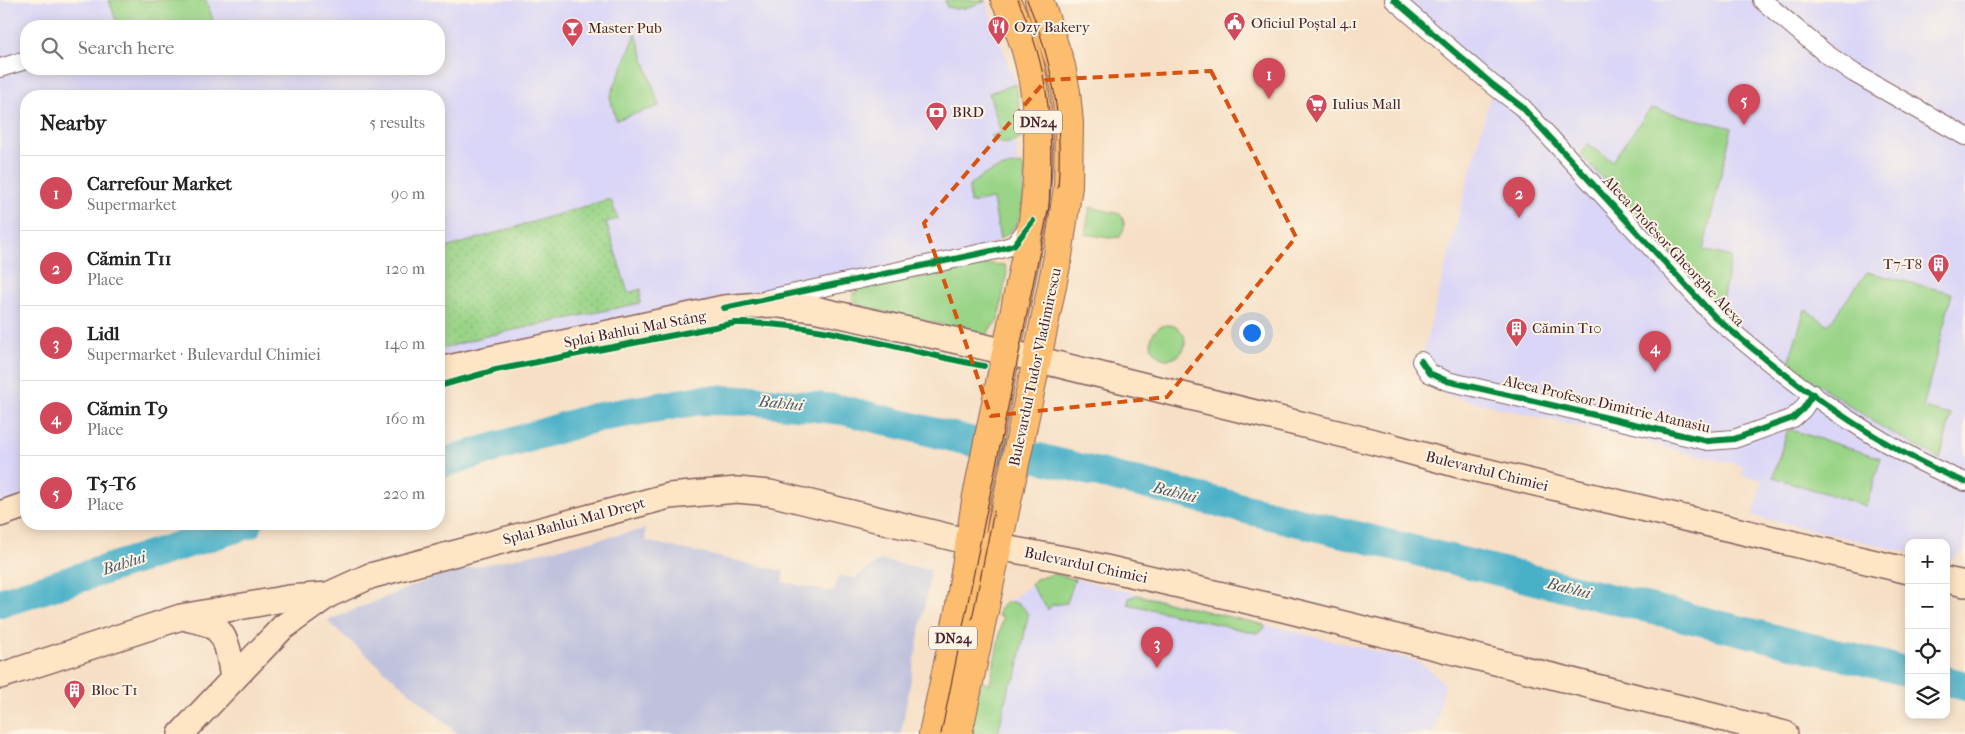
<!DOCTYPE html>
<meta charset="utf-8">
<style>
body{margin:0;font-family:"IM FELL French Canon",serif;background:#f2f2f2;color:#222}
.controls{position:absolute;right:15px;bottom:15px;display:grid;overflow:hidden;border-radius:10px;box-shadow:0 2px 12px #0003}
.controls button{width:45px;height:45px;display:grid;place-items:center;padding:0;border:0;border-bottom:1px solid #e0e0e0;background:#fff;color:#222;font:25px sans-serif}
.you{position:absolute;left:1251px;top:332px;width:18px;height:18px;margin:-12px;border:4px solid #fff;border-radius:50%;background:#1a73e8;box-shadow:0 0 0 8px #1a73e833}
.badge{display:grid;place-items:center;width:32px;height:32px;border-radius:50%;background:#d1495b;color:#fff;font-size:16px;font-weight:700}
.pin{position:absolute;translate:-50% -41px;filter:drop-shadow(0 1px 2px #0008)}
.pin::after{content:'';position:absolute;top:26px;width:18px;height:15px;background:inherit;clip-path:polygon(0 0,100% 0,50% 100%)}
.list{margin:0;padding:0;list-style:none}
h2{display:flex;justify-content:space-between;align-items:center;height:65px;margin:0;padding:0 20px;font-size:21px}
h2 small{font-size:16px;font-weight:400;color:#767676}
.list li{display:grid;grid-template-columns:32px 1fr auto;gap:15px;align-items:center;box-sizing:border-box;height:75px;padding:0 20px;border-top:1px solid #e0e0e0}
.list b{display:block;font-size:19px;white-space:nowrap}
.list p{margin:0;font-size:16px;white-space:nowrap;color:#767676}
.list em{font-size:16px;font-style:normal;color:#767676}
.icon{flex:none;width:28px;height:28px;fill:none;stroke:currentColor;stroke-width:2;stroke-linecap:round;stroke-linejoin:round}
.map{position:relative;flex:none;width:1965px;height:734px;overflow:hidden}
.search{position:absolute;background:#fff;box-shadow:0 2px 12px #0003;left:20px;top:20px;width:425px;height:55px;display:flex;align-items:center;gap:12px;box-sizing:border-box;padding:0 18px;border-radius:20px;color:#767676;font-size:19px}
.panel{position:absolute;background:#fff;box-shadow:0 2px 12px #0003;left:20px;top:90px;width:425px;height:440px;border-radius:20px}
.map>svg:first-child{display:block}
.built{fill:#dad6f7;fill-rule:evenodd}
.industrial{fill:#c0c2dd}
.grass{fill:#99d487;stroke:#727a59}
.park{fill:url(#park-dots);stroke:#727a59}
.lines{fill:none;stroke-linecap:round;stroke-linejoin:round}
.river{stroke:#49b0c8;stroke-width:30}
.minor-casing{stroke:#866261;stroke-width:20}
.secondary-casing{stroke:#866261;stroke-width:28}
.primary-casing{stroke:#866261;stroke-width:30}
.minor{stroke:#fff;stroke-width:18}
.secondary{stroke:#fee5c5;stroke-width:25}
.primary{stroke:#fcbd6e;stroke-width:28}
.tram{stroke:#4a1f2b;stroke-width:1}
.cycleway-casing{stroke:#fcf5e5;stroke-width:9}
.cycleway{stroke:#00873e;stroke-width:6}
.marked{fill:none;stroke:#d8530f;stroke-width:4;stroke-dasharray:10 6;stroke-linejoin:round}
.labels{text-anchor:middle;dominant-baseline:central;stroke-width:4;stroke-linejoin:round;paint-order:stroke}
.shield{fill:#fcf5e5;stroke:#7f5f63;stroke-width:1}
.shield-label{font-size:14px;font-weight:bold;fill:#4a1f2b}
.poi-label{font-size:15px;fill:#4a1f2b;stroke:#fcf5e5;text-anchor:start}
.street-label{font-size:15px;fill:#4a1f2b;stroke:#fcf5e5}
.water-label{font-size:16px;font-style:italic;fill:#4a596a;stroke:#fcf5e5}
</style>
<div class="map">
<svg width="1965" height="734" viewBox="0 0 1965 734">
<defs>
<pattern id="park-dots" width="8" height="8" patternUnits="userSpaceOnUse" patternTransform="scale(1.25)"><rect width="8" height="8" fill="#99d487"/><path d="M2 2h.1M6 6h.1" fill="none" stroke="#85b675" stroke-width="1.8" stroke-linecap="round"/></pattern>
</defs>
<rect width="100%" height="100%" fill="#fcf5e5"/>
<filter id="ink" filterUnits="userSpaceOnUse"><feTurbulence type="fractalNoise" baseFrequency=".02" numOctaves="2"/><feDisplacementMap in="SourceGraphic" scale="10" xChannelSelector="R" yChannelSelector="G"/><feConvolveMatrix kernelMatrix="1 2 1 2 8 2 1 2 1" color-interpolation-filters="sRGB"/></filter>
<filter id="wash" filterUnits="userSpaceOnUse"><feTurbulence type="fractalNoise" baseFrequency=".0096" numOctaves="4" result="noise"/><feDisplacementMap in="SourceGraphic" scale="20" xChannelSelector="R" yChannelSelector="G"/><feGaussianBlur stdDeviation="1.12" result="paint"/><feColorMatrix in="noise" values="0 0 0 0 0 0 0 0 0 0 0 0 0 0 0 0 0 1.4 0 .05"/><feComposite in="paint" operator="in"/></filter>
<g filter="url(#wash)">
<rect width="100%" height="100%" fill="#f6dfc5"/>
<!-- built -->
<g class="built">
<path d="M0,0H985L1016,84L1022,120L1024,136L1016,142L1017,164H1021L1018,224L1011,233L971,257L477,362L439,383V96H26V505L0,514ZM26,26H439V69H26Z"/>
<path d="M1393,0H1965V548L1963,552L1948,561L1946,543H1909V552L1753,516L1762,480L1742,475L1744,466L1442,394L1447,381L1421,361L1493,85Z"/>
<path d="M1055,574L1420,662L1445,684L1434,734H980L1003,617L998,616L1000,608L1031,585L1036,579Z"/>
</g>
<!-- industrial -->
<path class="industrial" d="M645,529L646,541L784,571L782,582L834,592L838,576L855,578L880,560L931,570L901,734H458L327,621L443,574Z"/>
<!-- grass -->
<g class="grass">
<path d="M109,0H206L215,26H118Z"/>
<path d="M945,0H985L986,1L966,8L956,9L947,7Z"/>
<path d="M636,34L659,106L616,120L610,97Z"/>
<path d="M1016,84L1024,136C1013,145 1000,147 990,136L1001,133L989,93Z"/>
<path d="M1651,108L1732,128L1703,250L1731,257L1721,306L1581,155L1588,144L1612,161Z"/>
<path d="M1021,164L1025,169C1022,196 1027,225 1000,239L993,199L970,203L969,186C984,172 1001,166 1021,164Z"/>
<path d="M1090,207L1120,214C1126,223 1125,228 1120,237L1109,238L1085,234Z"/>
<path d="M990,264L1005,265L1007,272L998,322L991,327L987,335L860,306L853,300V294L859,289Z"/>
<path d="M1867,272L1952,293L1923,408L1951,415L1940,459L1883,428L1788,364L1805,309L1828,325Z"/>
<circle cx="1168" cy="342" r="17"/>
<path d="M1788,429L1881,458L1866,506L1773,477Z"/>
<path d="M1055,574L1075,579L1067,603L1052,605L1048,610L1031,585L1036,579Z"/>
<path d="M1137,595L1264,625L1265,628L1256,633L1128,604L1129,598Z"/>
<path d="M1007,602C1018,602 1023,605 1028,615L1016,678L1009,685L998,734H964L981,682L990,684L1003,617L998,616L1000,608Z"/>
</g>
<!-- park -->
<path class="park" d="M606,200H611L618,219L606,222L628,293L641,289L640,303L482,337L439,350V250Z"/>
<g class="lines">
<!-- river -->
<g class="river">
<path d="M439,464L594,418L701,400L759,401L843,410L1909,672"/>
<path d="M0,603L248,524"/>
<path d="M1946,681L1965,686"/>
</g>
</g>
</g>
<g filter="url(#ink)">
<g class="lines">
<defs>
<g id="minor">
<path d="M1394,0L1493,85L1522,107L1715,317C1789,381 1874,445 1965,482"/>
<path d="M1762,0L1825,53L1854,73L1965,136"/>
<path d="M0,68L26,60"/>
<path d="M768,299L1001,249L1014,245L1030,225"/>
<path d="M1421,361L1429,373L1447,381L1708,441L1734,439L1793,418L1803,409L1813,394"/>
</g>
<g id="secondary">
<path d="M439,370L724,308L771,304L814,309L1007,352L1390,446L1455,464L1909,571"/>
<path d="M0,514L26,505"/>
<path d="M1946,580L1965,584"/>
<path d="M183,617C192,620 203,621 211,625C229,634 230,662 233,679"/>
<path d="M0,676L181,617L289,598L328,595L370,576L669,496L737,490L770,493L970,542L1075,561L1283,609L1785,734"/>
<path d="M181,734L282,628L328,595"/>
</g>
<g id="primary">
<path d="M933,734L959,612L976,501L1033,221C1042,148 1043,67 1005,0"/>
<path d="M958,734L1037,359L1058,256L1068,186L1069,123L1066,92L1061,66L1039,0"/>
</g>
</defs>
<!-- minor casing -->
<use href="#minor" class="minor-casing"/>
<!-- secondary casing -->
<use href="#secondary" class="secondary-casing"/>
<!-- primary casing -->
<use href="#primary" class="primary-casing"/>
<!-- minor -->
<use href="#minor" class="minor"/>
<!-- secondary -->
<use href="#secondary" class="secondary"/>
<!-- primary -->
<use href="#primary" class="primary"/>
<!-- tram -->
<g class="tram">
<path d="M1027,0C1053,60 1063,122 1058,188"/>
<path d="M972,619L994,511"/>
<path d="M941,734L1049,206C1054,131 1050,69 1018,0"/>
</g>
<defs>
<g id="cycleway">
<path d="M1394,0L1493,85L1522,107L1715,317C1789,381 1874,445 1965,482"/>
<path d="M724,308L1001,249L1014,245L1033,221"/>
<path d="M1421,361L1429,373L1447,381L1708,441L1734,439L1793,418L1803,409L1813,394"/>
<path d="M439,386L496,370L735,323C820,322 902,351 984,366"/>
</g>
</defs>
<!-- cycleway casing -->
<use href="#cycleway" class="cycleway-casing"/>
<!-- cycleway -->
<use href="#cycleway" class="cycleway"/>
</g>
</g>
<!-- marked area -->
<path class="marked" d="M1211,71L1296,237L1167,397L991,416L924,223L1046,80Z"/>
<!-- icons -->
<defs>
<symbol id="civic-pin" viewBox="-11 -11 22 30"><path d="M0 17L-7.5 6A9.5 9.5 0 1 1 7.5 6Z" fill="#d1495b" stroke="#fcf5e5"/><path d="M-.6-6.5H3V-4.5H.6V-3L4-1V1h2V6H-6V1h2V-1L-.6-3ZM-1.2 2.5V6h2.4V2.5Z" fill="#fff"/></symbol>
<symbol id="restaurant-pin" viewBox="-11 -11 22 30"><path d="M0 17L-7.5 6A9.5 9.5 0 1 1 7.5 6Z" fill="#d1495b" stroke="#fcf5e5"/><path d="M-5-6h1v4h1v-4h1v4h1v-4h1v5L-1.5 .5V6h-2V.5L-5-1ZM5-6V6H3V1.5H1.5Q1.5-4 5-6Z" fill="#fff"/></symbol>
<symbol id="bar-pin" viewBox="-11 -11 22 30"><path d="M0 17L-7.5 6A9.5 9.5 0 1 1 7.5 6Z" fill="#d1495b" stroke="#fcf5e5"/><path d="M-6-5H6L.8 .8V4.5H3.5V6h-7V4.5H-.8V.8Z" fill="#fff"/></symbol>
<symbol id="supermarket-pin" viewBox="-11 -11 22 30"><path d="M0 17L-7.5 6A9.5 9.5 0 1 1 7.5 6Z" fill="#d1495b" stroke="#fcf5e5"/><path d="M-6-5.5h2.5l.6 2H6L4.5 2H-2.5L-4.4-4H-6ZM-1.5 3.2a1.3 1.3 0 1 0 .1 0ZM3 3.2a1.3 1.3 0 1 0 .1 0Z" fill="#fff"/></symbol>
<symbol id="bank-pin" viewBox="-11 -11 22 30"><path d="M0 17L-7.5 6A9.5 9.5 0 1 1 7.5 6Z" fill="#d1495b" stroke="#fcf5e5"/><path d="M-6-4H6V4H-6ZM0-2.3a2.3 2.3 0 1 0 0 4.6a2.3 2.3 0 1 0 0-4.6Z" fill="#fff"/></symbol>
<symbol id="building-pin" viewBox="-11 -11 22 30"><path d="M0 17L-7.5 6A9.5 9.5 0 1 1 7.5 6Z" fill="#d1495b" stroke="#fcf5e5"/><path d="M-4-6H4V6H1V3H-1V6H-4ZM-2.5-4.3h1.7v1.8h-1.7ZM.8-4.3h1.7v1.8H.8ZM-2.5-1h1.7V.8h-1.7ZM.8-1h1.7V.8H.8Z" fill="#fff"/></symbol>
</defs>
<g fill-rule="evenodd">
<use href="#civic-pin" x="1222" y="10" width="25" height="34"/>
<use href="#restaurant-pin" x="986" y="14" width="25" height="34"/>
<use href="#bar-pin" x="560" y="16" width="25" height="34"/>
<use href="#supermarket-pin" x="1304" y="92" width="25" height="34"/>
<use href="#bank-pin" x="924" y="100" width="25" height="34"/>
<use href="#building-pin" x="1926" y="252" width="25" height="34"/>
<use href="#building-pin" x="1504" y="316" width="25" height="34"/>
<use href="#building-pin" x="62" y="678" width="25" height="34"/>
</g>
<g class="labels">
<!-- shield labels -->
<g class="shield">
<rect x="1014" y="110.5" width="48" height="23" rx="4"/>
<rect x="929" y="626.5" width="48" height="23" rx="4"/>
</g>
<g class="shield-label">
<text x="1038" y="122">DN24</text>
<text x="953" y="638">DN24</text>
</g>
<!-- poi labels -->
<g class="poi-label">
<text x="1251" y="23">Oficiul Poștal 4.1</text>
<text x="1014" y="27">Ozy Bakery</text>
<text x="588" y="28">Master Pub</text>
<text x="1332" y="104">Iulius Mall</text>
<text x="952" y="112">BRD</text>
<text x="1922" y="264" text-anchor="end">T7-T8</text>
<text x="1532" y="328">Cămin T10</text>
<text x="91" y="690">Bloc T1</text>
</g>
<!-- street labels -->
<g class="street-label">
<text transform="translate(1674 251) rotate(47)">Aleea Profesor Gheorghe Alexa</text>
<text transform="translate(635 329) rotate(-11)">Splai Bahlui Mal Stâng</text>
<text transform="translate(1035 367) rotate(-78)">Bulevardul Tudor Vladimirescu</text>
<text transform="translate(1607 404) rotate(13)">Aleea Profesor Dimitrie Atanasiu</text>
<text transform="translate(1487 471) rotate(14)">Bulevardul Chimiei</text>
<text transform="translate(574 521) rotate(-15)">Splai Bahlui Mal Drept</text>
<text transform="translate(1086 565) rotate(12)">Bulevardul Chimiei</text>
</g>
<!-- water labels -->
<g class="water-label">
<text transform="translate(781 403) rotate(6)">Bahlui</text>
<text transform="translate(1175 492) rotate(14)">Bahlui</text>
<text transform="translate(124 563) rotate(-18)">Bahlui</text>
<text transform="translate(1569 588) rotate(14)">Bahlui</text>
</g>
</g>
</svg>
<div class="controls">
<button>+</button>
<button>−</button>
<button><svg class="icon" aria-label="locate" viewBox="0 0 24 24"><circle cx="12" cy="12" r="6"/><path d="M12 2v4M12 18v4M2 12h4M18 12h4"/></svg></button>
<button><svg class="icon" aria-label="layers" viewBox="0 0 24 24"><path d="M12 4l9 5-9 5-9-5zM3 14l9 5 9-5"/></svg></button>
</div>
<div class="you"></div>
<div class="pin badge" style="left:1269px;top:99px">1</div>
<div class="pin badge" style="left:1519px;top:218px">2</div>
<div class="pin badge" style="left:1157px;top:668px">3</div>
<div class="pin badge" style="left:1655px;top:372px">4</div>
<div class="pin badge" style="left:1744px;top:125px">5</div>
<div class="search"><svg class="icon" aria-label="search" viewBox="0 0 24 24"><circle cx="10" cy="10" r="6"/><path d="M15 15l6 6"/></svg>Search here</div>
<section class="panel">
<h2>Nearby<small>5 results</small></h2>
<ul class="list">
<li><span class="badge">1</span><div><b>Carrefour Market</b><p>Supermarket</p></div><em>90 m</em></li>
<li><span class="badge">2</span><div><b>Cămin T11</b><p>Place</p></div><em>120 m</em></li>
<li><span class="badge">3</span><div><b>Lidl</b><p>Supermarket · Bulevardul Chimiei</p></div><em>140 m</em></li>
<li><span class="badge">4</span><div><b>Cămin T9</b><p>Place</p></div><em>160 m</em></li>
<li><span class="badge">5</span><div><b>T5-T6</b><p>Place</p></div><em>220 m</em></li>
</ul>
</section>
</div>
